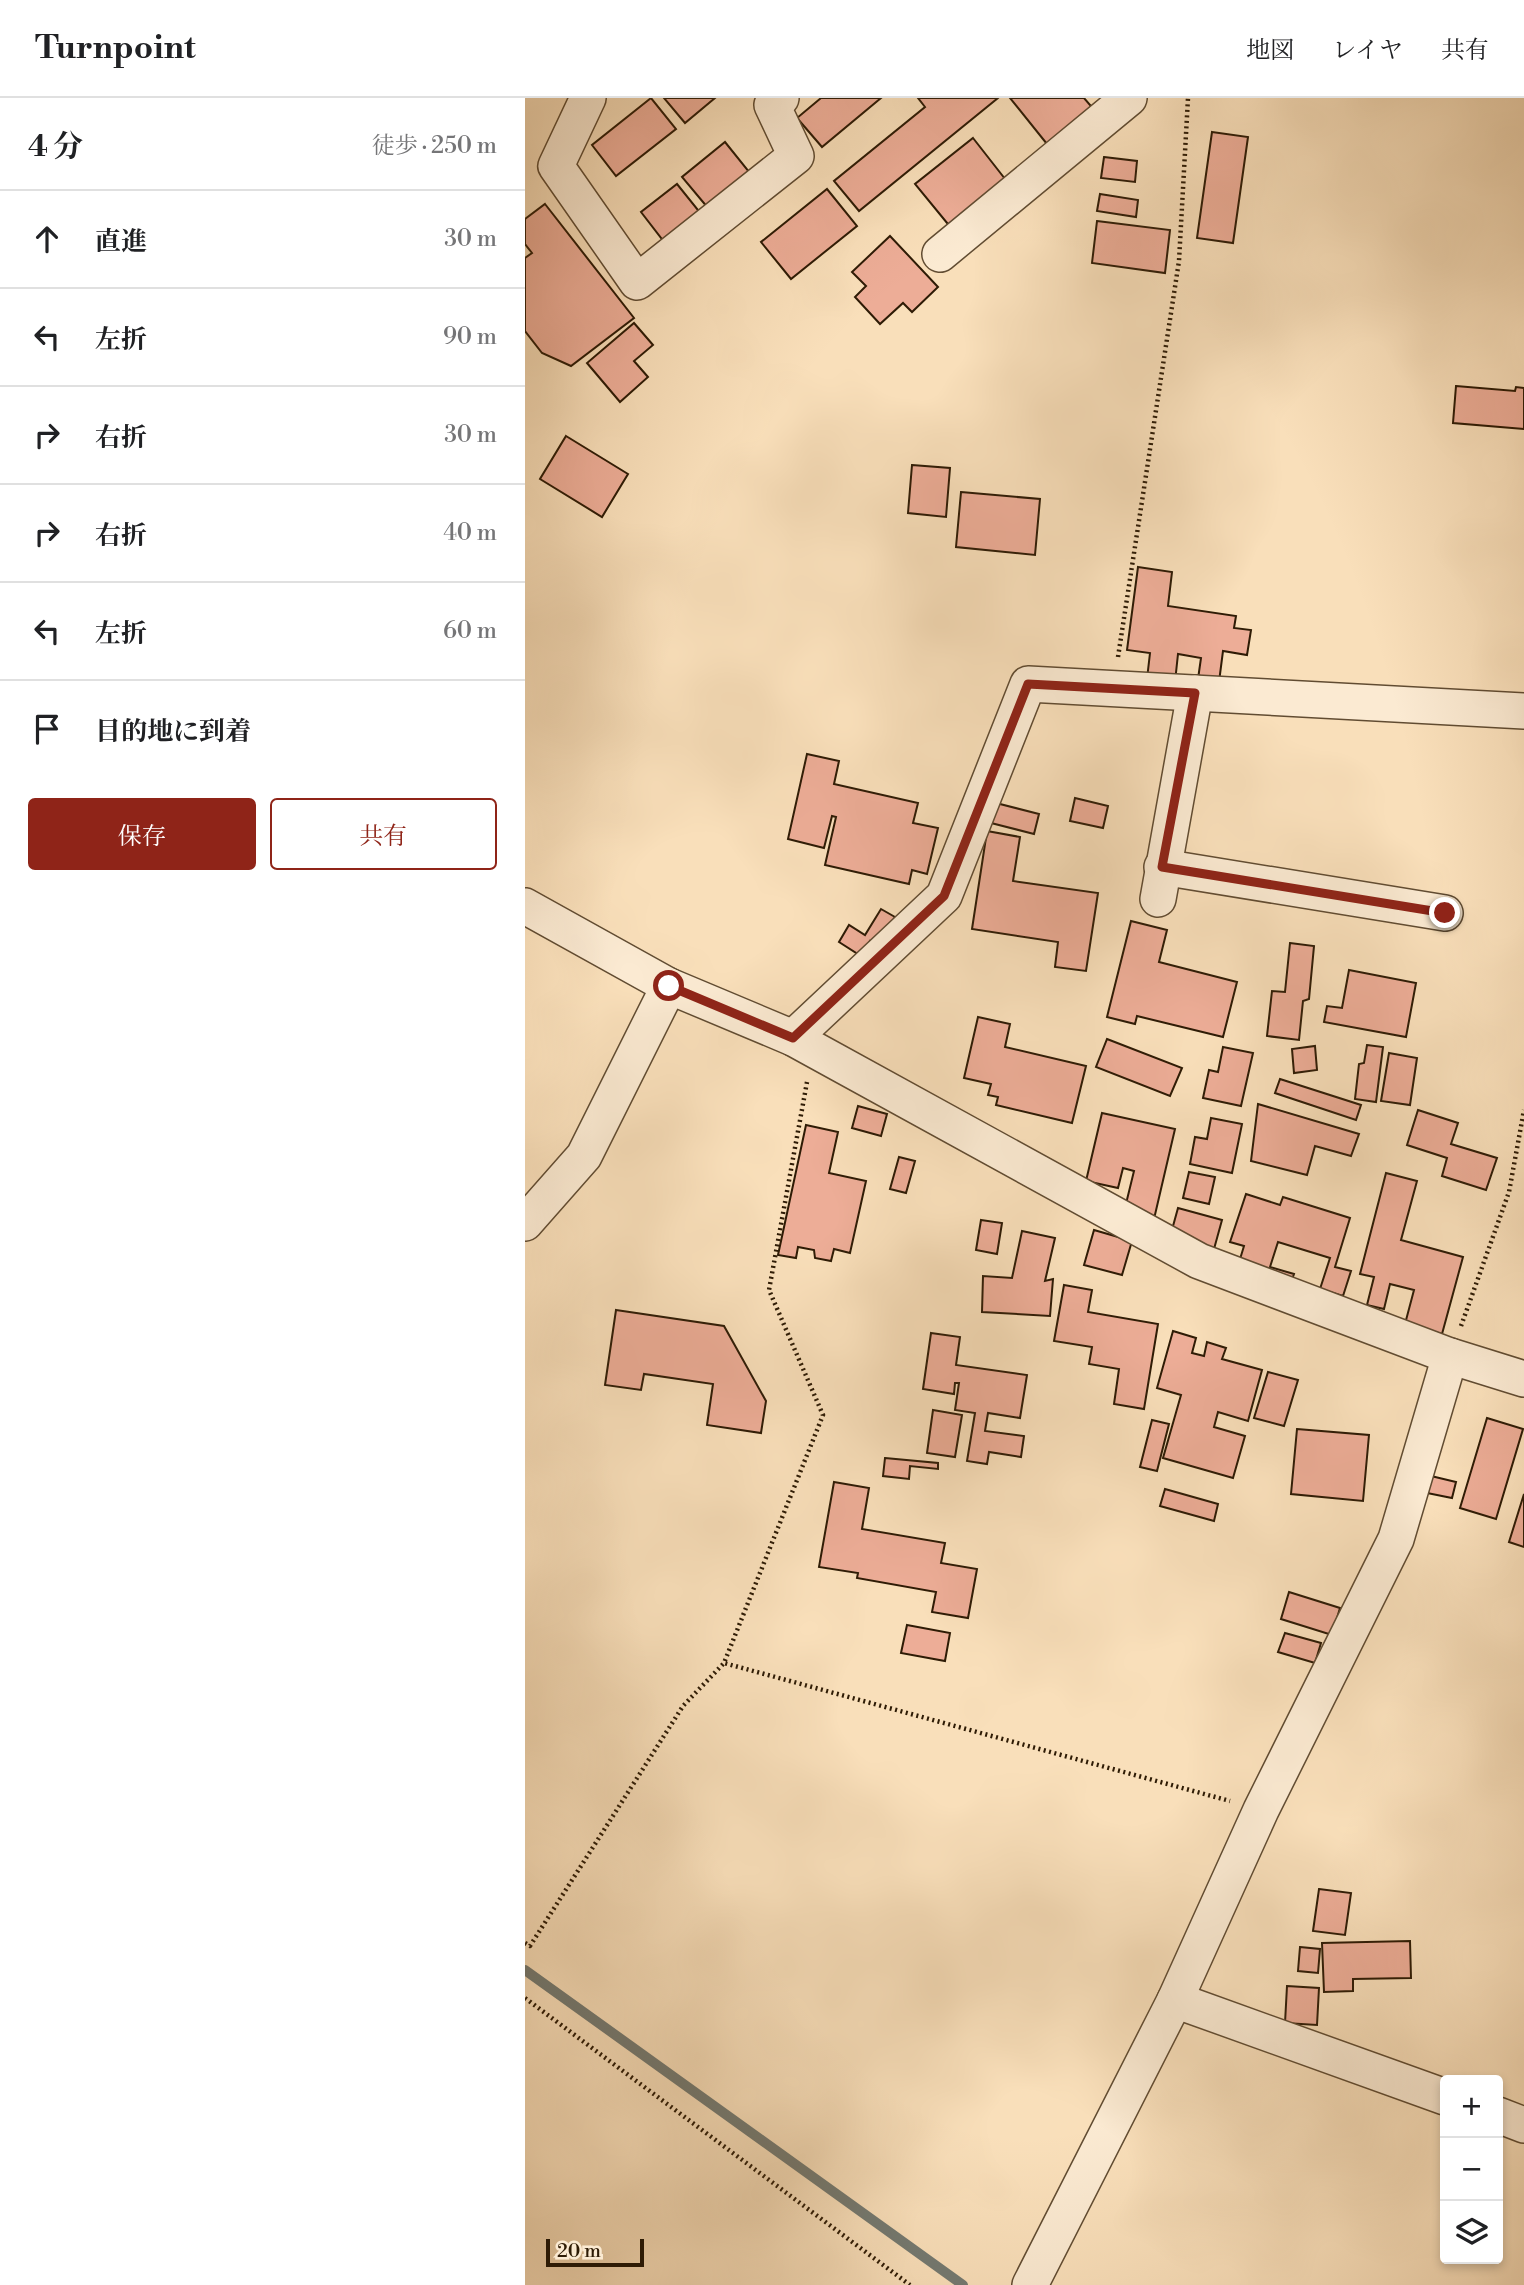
<!DOCTYPE html>
<html lang="ja">
<meta charset="utf-8">
<style>
body{margin:0;font-family:"Libre Bodoni","Noto Serif JP",serif;background:#f6f6f6;color:#202124}
.controls{position:absolute;right:21px;bottom:21px;display:grid;overflow:hidden;border-radius:7px;box-shadow:0 4px 10px #0003}
.controls button{width:63px;height:63px;display:grid;place-items:center;padding:0;border:0;border-bottom:2px solid #e0e0e0;background:#fff;color:#202124;font:35px sans-serif}
.scale{position:absolute;left:21px;bottom:18px;width:98px;box-sizing:border-box;padding-left:7px;border:4px solid #2e1b05;border-top:0;font-size:19px;line-height:24px;white-space:nowrap;color:#2e1b05;-webkit-text-stroke:5px #fbead2;paint-order:stroke}
.stop{position:absolute;width:21px;height:21px;margin:-16px;border:5px solid #8f2418;border-radius:50%;background:#fff}
.stop.end{background:#8f2418;border-color:#fff;box-shadow:0 2px 7px #0008}
.list{margin:0;padding:0;list-style:none}
h2{display:flex;justify-content:space-between;align-items:center;height:91px;margin:0;padding:0 28px;font-size:30px}
h2 small{font-size:23px;font-weight:400;color:#757577}
.list li{display:grid;grid-template-columns:46px 1fr auto;gap:21px;align-items:center;box-sizing:border-box;height:98px;padding:0 28px;border-top:2px solid #e0e0e0}
.list b{display:block;font-size:26px;white-space:nowrap}
.list em{font-size:23px;font-style:normal;color:#757577}
.actions{display:flex;gap:14px;padding:21px 28px}
.actions a{flex:1;padding:16px 0;border:2px solid #8f2418;border-radius:7px;text-align:center;font-size:24px;color:#8f2418}
.actions .main{background:#8f2418;color:#fff}
.icon{flex:none;width:38px;height:38px;fill:none;stroke:currentColor;stroke-width:2;stroke-linecap:round;stroke-linejoin:round}
.map{position:relative;flex:none;width:999px;height:2187px;overflow:hidden}
header{display:flex;align-items:center;gap:42px;box-sizing:border-box;height:98px;padding:0 35px;background:#fff;border-bottom:2px solid #e0e0e0}
header strong{font-size:33px}
nav{display:flex;gap:38px;margin-inline-start:auto;font-size:24px}
main{display:flex}
aside{flex:1;background:#fff}
.map>svg:first-child{display:block}
.lines{fill:none;stroke-linecap:round;stroke-linejoin:round}
.stream{stroke:#747a72;stroke-width:10}
.building{fill:#edad97;stroke:#2e1b05;stroke-width:2}
.minor-casing{stroke:#614c32;stroke-width:38}
.path{stroke:#2e1b05;stroke-width:4.5;stroke-dasharray:2 3.5;stroke-linecap:butt}
.minor{stroke:#fbead2;stroke-width:35}
.route{stroke:#8f2418;stroke-width:9}
</style>
<header>
<strong>Turnpoint</strong>
<nav><a>地図</a><a>レイヤ</a><a>共有</a></nav>
</header>
<main>
<aside>
<h2>4 分<small>徒歩 · 250 m</small></h2>
<ul class="list">
<li><svg class="icon" aria-label="ahead" viewBox="0 0 24 24"><path d="M12 20V5M6 11l6-6 6 6"/></svg><div><b>直進</b></div><em>30 m</em></li>
<li><svg class="icon" aria-label="left" viewBox="0 0 24 24"><path d="M17 20v-9H6M10 6l-5 5 5 5"/></svg><div><b>左折</b></div><em>90 m</em></li>
<li><svg class="icon" aria-label="right" viewBox="0 0 24 24"><path d="M7 20v-9h11M14 6l5 5-5 5"/></svg><div><b>右折</b></div><em>30 m</em></li>
<li><svg class="icon" aria-label="right" viewBox="0 0 24 24"><path d="M7 20v-9h11M14 6l5 5-5 5"/></svg><div><b>右折</b></div><em>40 m</em></li>
<li><svg class="icon" aria-label="left" viewBox="0 0 24 24"><path d="M17 20v-9H6M10 6l-5 5 5 5"/></svg><div><b>左折</b></div><em>60 m</em></li>
<li><svg class="icon" aria-label="arrive" viewBox="0 0 24 24"><path d="M6 21V4h12l-3 4 3 4H6"/></svg><div><b>目的地に到着</b></div></li>
</ul>
<div class="actions"><a class="main">保存</a><a>共有</a></div>
</aside>
<div class="map">
<svg width="999" height="2187" viewBox="0 0 999 2187">
<rect width="100%" height="100%" fill="#f9dfba"/>
<filter id="stains"><feTurbulence type="fractalNoise" baseFrequency=".00286" numOctaves="4"/><feColorMatrix values="0 0 0 0 .2 0 0 0 0 .09 0 0 0 0 .02 0 0 0 .5 -.17"/></filter>
<radialGradient id="worn" r=".72"><stop offset=".6" stop-color="#630" stop-opacity="0"/><stop offset="1" stop-color="#630" stop-opacity=".3"/></radialGradient>
<g class="lines">
<!-- stream -->
<path class="stream" d="M0,1872L438,2187"/>
</g>
<!-- building -->
<g class="building">
<path d="M126,0L151,31L91,78L67,47Z"/>
<path d="M139,0H190L160,25Z"/>
<path d="M296,0H356L297,49L272,20Z"/>
<path d="M393,0H473L334,113L309,83L400,9Z"/>
<path d="M485,0H559L572,15L526,51Z"/>
<path d="M687,34L723,39L708,145L672,140Z"/>
<path d="M448,40L484,86L427,131L390,86Z"/>
<path d="M200,44L225,75L183,110L157,79Z"/>
<path d="M579,59L612,63L610,84L576,80Z"/>
<path d="M152,86L177,117L140,145L116,114Z"/>
<path d="M302,91L332,128L266,181L236,144Z"/>
<path d="M575,96L613,102L611,119L572,113Z"/>
<path d="M20,106L109,220L46,268L17,255L0,233V160L7,155L0,146V121Z"/>
<path d="M572,123L645,132L640,175L567,165Z"/>
<path d="M365,138L413,189L387,214L378,205L355,226L330,199L341,188L327,174Z"/>
<path d="M109,225L128,247L109,263L123,279L95,304L62,265Z"/>
<path d="M931,288L990,293L991,289L999,290V331L928,325Z"/>
<path d="M41,338L103,376L77,419L15,381Z"/>
<path d="M387,367L425,370L421,419L383,415Z"/>
<path d="M436,394L515,401L510,457L431,449Z"/>
<path d="M613,469L647,474L643,508L711,518L709,530L726,532L722,557L698,553L694,584L673,581L676,560L653,556L650,584L622,581L625,555L602,552Z"/>
<path d="M282,656L314,663L309,686L393,705L388,725L413,730L402,776L387,772L384,786L300,767L311,719L307,718L299,750L263,741Z"/>
<path d="M550,700L583,708L578,730L545,723Z"/>
<path d="M471,705L514,716L509,736L466,725Z"/>
<path d="M462,733L495,739L488,783L573,795L561,873L530,869L533,844L447,831Z"/>
<path d="M356,811L370,819L352,848L345,843L336,858L314,844L324,827L340,837Z"/>
<path d="M606,823L642,832L634,864L712,884L698,939L612,918L610,926L582,919Z"/>
<path d="M765,845L789,848L784,901L778,903L774,942L742,938L747,893L760,894Z"/>
<path d="M824,872L891,885L881,939L799,924L802,908L817,910Z"/>
<path d="M453,919L485,926L480,949L561,968L547,1025L471,1007L473,999L463,997L466,986L439,980Z"/>
<path d="M582,941L657,970L645,998L571,969Z"/>
<path d="M842,947L858,949L851,1004L830,1001L834,966L839,965Z"/>
<path d="M790,948L792,972L769,975L767,951Z"/>
<path d="M698,949L728,955L716,1008L678,1000L684,972L693,974Z"/>
<path d="M864,955L892,960L885,1007L856,1003Z"/>
<path d="M755,981L836,1007L831,1022L750,995Z"/>
<path d="M733,1006L834,1036L826,1058L790,1048L782,1077L726,1063Z"/>
<path d="M333,1008L362,1016L356,1038L327,1030Z"/>
<path d="M893,1012L933,1025L926,1046L972,1060L961,1092L917,1078L922,1060L882,1047Z"/>
<path d="M577,1015L650,1031L629,1121L599,1114L609,1073L598,1070L593,1090L561,1083Z"/>
<path d="M686,1020L717,1026L707,1075L665,1066L670,1039L682,1041Z"/>
<path d="M281,1027L313,1034L304,1075L341,1083L325,1155L309,1151L306,1163L290,1160L289,1152L273,1149L271,1160L253,1157Z"/>
<path d="M374,1059L390,1063L381,1095L365,1091Z"/>
<path d="M664,1074L690,1079L684,1106L658,1100Z"/>
<path d="M861,1075L892,1083L876,1142L938,1159L917,1236L880,1226L889,1192L865,1186L859,1211L842,1207L849,1179L835,1176Z"/>
<path d="M721,1096L755,1107L758,1099L825,1120L810,1169L826,1173L818,1198L795,1191L805,1160L753,1144L745,1169L769,1176L765,1187L712,1171L719,1148L705,1144Z"/>
<path d="M653,1110L697,1122L689,1151L645,1139Z"/>
<path d="M456,1122L477,1125L472,1156L451,1152Z"/>
<path d="M569,1132L607,1143L597,1177L559,1167Z"/>
<path d="M497,1133L530,1140L520,1183L528,1181L525,1218L457,1214L458,1178L487,1180Z"/>
<path d="M539,1187L567,1192L563,1214L633,1226L619,1311L589,1306L594,1271L564,1266L567,1249L529,1243Z"/>
<path d="M91,1212L199,1228L241,1303L236,1335L182,1327L188,1286L119,1276L116,1292L80,1287Z"/>
<path d="M648,1233L671,1240L667,1255L679,1258L682,1244L701,1250L697,1261L737,1272L723,1323L693,1314L689,1329L720,1338L708,1380L638,1360L656,1297L632,1290Z"/>
<path d="M406,1235L435,1239L431,1267L502,1277L495,1320L463,1315L460,1333L499,1338L496,1359L464,1354L462,1366L442,1363L450,1315L430,1312L434,1285H430L429,1296L398,1291Z"/>
<path d="M743,1274L773,1282L759,1328L729,1320Z"/>
<path d="M408,1312L437,1317L430,1359L402,1355Z"/>
<path d="M962,1320L998,1331L971,1421L935,1410Z"/>
<path d="M627,1322L644,1326L632,1373L615,1369Z"/>
<path d="M772,1331L844,1337L838,1403L766,1396Z"/>
<path d="M360,1360L413,1365V1371L385,1368L384,1381L358,1378Z"/>
<path d="M906,1378L931,1384L927,1400L902,1395Z"/>
<path d="M309,1384L344,1390L337,1431L420,1445L416,1465L452,1471L443,1520L407,1514L411,1494L332,1480L333,1475L294,1469Z"/>
<path d="M640,1391L693,1406L689,1423L635,1408Z"/>
<path d="M999,1396V1449L984,1444Z"/>
<path d="M764,1494L815,1510L807,1537L756,1521Z"/>
<path d="M382,1527L425,1535L420,1563L376,1555Z"/>
<path d="M760,1535L796,1545L790,1565L753,1554Z"/>
<path d="M794,1791L826,1795L820,1837L788,1833Z"/>
<path d="M885,1843L886,1880L828,1881V1893L799,1894L797,1845Z"/>
<path d="M775,1849L795,1851L793,1875L773,1873Z"/>
<path d="M762,1888L794,1890L792,1927L760,1925Z"/>
</g>
<g class="lines">
<defs>
<g id="minor">
<path d="M63,0L31,68L112,184L271,58L247,7L256,0"/>
<path d="M415,156L604,0"/>
<path d="M637,769L920,815"/>
<path d="M633,801L670,595"/>
<path d="M0,808L144,888L268,940L674,1163L925,1258L999,1281"/>
<path d="M268,940L419,798L503,586L999,613"/>
<path d="M0,1125L59,1058L144,888"/>
<path d="M650,1902L920,1999"/>
<path d="M973,2017L999,2027"/>
<path d="M505,2187L650,1902L736,1712L871,1441L925,1258"/>
</g>
</defs>
<!-- minor casing -->
<use href="#minor" class="minor-casing"/>
<!-- path -->
<g class="path">
<path d="M593,559L654,163L663,0"/>
<path d="M282,984L244,1192L298,1317L199,1565L705,1703"/>
<path d="M936,1228L984,1094L999,1012"/>
<path d="M0,1845L5,1848L158,1608L199,1565"/>
<path d="M0,1900L385,2187"/>
</g>
<!-- minor -->
<use href="#minor" class="minor"/>
</g>
<g class="lines">
<!-- route -->
<path class="route" d="M144,888L268,940L419,798L503,586L670,595L637,769L920,815"/>
</g>
<rect width="100%" height="100%" filter="url(#stains)"/>
<rect width="100%" height="100%" fill="url(#worn)"/>
</svg>
<div class="controls">
<button>+</button>
<button>−</button>
<button><svg class="icon" aria-label="layers" viewBox="0 0 24 24"><path d="M12 4l9 5-9 5-9-5zM3 14l9 5 9-5"/></svg></button>
</div>
<div class="scale">20 m</div>
<div class="stop" style="left:144px;top:888px"></div>
<div class="stop end" style="left:920px;top:815px"></div>
</div>
</main>
